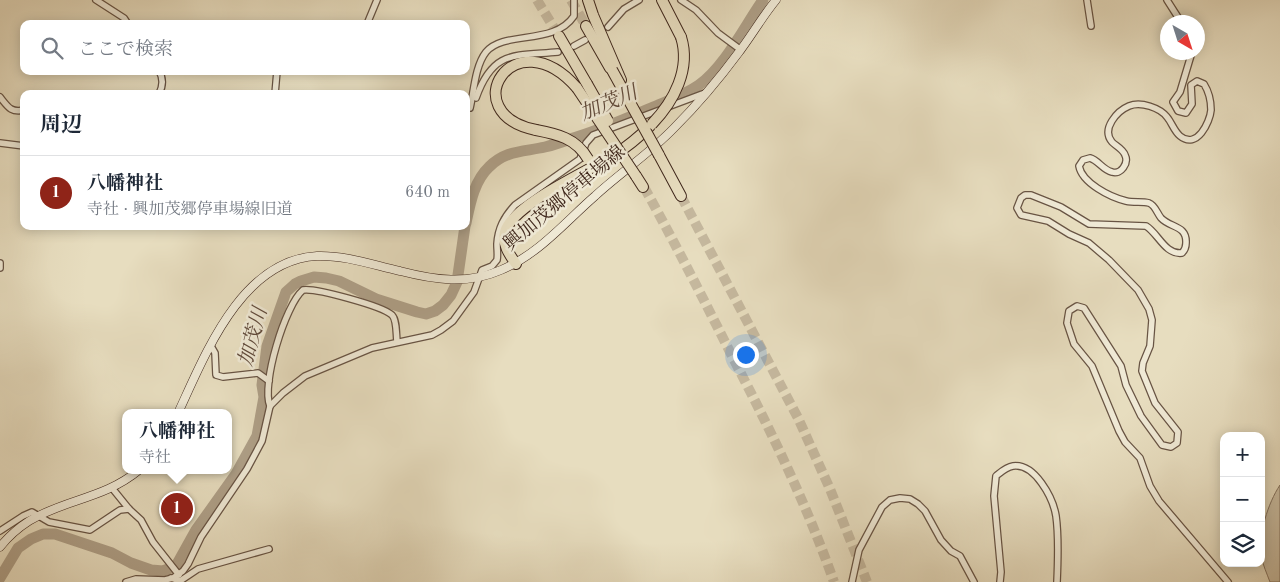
<!DOCTYPE html>
<html lang="ja">
<meta charset="utf-8">
<style>
body{margin:0;font-family:"Old Standard TT","Noto Serif JP",serif;background:#f6f6f7;color:#1f2937}
.controls{position:absolute;right:15px;bottom:15px;display:grid;overflow:hidden;border-radius:10px;box-shadow:0 2px 12px #0003}
.controls button{width:45px;height:45px;display:grid;place-items:center;padding:0;border:0;border-bottom:1px solid #e0e1e3;background:#fff;color:#1f2937;font:25px sans-serif}
.compass{position:absolute;left:1160px;top:15px;width:45px;height:45px;border-radius:50%;background:#fff;box-shadow:0 2px 12px #0003;rotate:141deg}
.you{position:absolute;left:745px;top:354px;width:18px;height:18px;margin:-12px;border:4px solid #fff;border-radius:50%;background:#1a73e8;box-shadow:0 0 0 8px #1a73e833}
.badge{display:grid;place-items:center;width:32px;height:32px;border-radius:50%;background:#8f2418;color:#fff;font-size:16px;font-weight:700}
.pin{position:absolute;translate:-50% -50%;border:2px solid #fff;box-shadow:0 1px 5px #0006}
.popup{position:absolute;left:122px;top:409px;width:110px;height:65px;box-sizing:border-box;display:grid;place-content:center;border-radius:10px;background:#fff;filter:drop-shadow(0 1px 4px #0005);font-size:16px;white-space:nowrap;color:#747a83}
.popup b{font-size:19px;color:#1f2937}
.popup::after{content:'';position:absolute;left:50%;top:100%;margin-left:-10px;border:10px solid transparent;border-top-color:#fff}
.list{margin:0;padding:0;list-style:none}
h2{display:flex;justify-content:space-between;align-items:center;height:65px;margin:0;padding:0 20px;font-size:21px}
h2 small{font-size:16px;font-weight:400;color:#747a83}
.list li{display:grid;grid-template-columns:32px 1fr auto;gap:15px;align-items:center;box-sizing:border-box;height:75px;padding:0 20px;border-top:1px solid #e0e1e3}
.list b{display:block;font-size:19px;white-space:nowrap}
.list p{margin:0;font-size:16px;white-space:nowrap;color:#747a83}
.list em{font-size:16px;font-style:normal;color:#747a83}
.icon{flex:none;width:28px;height:28px;fill:none;stroke:currentColor;stroke-width:2;stroke-linecap:round;stroke-linejoin:round}
.map{position:relative;flex:none;width:1280px;height:582px;overflow:hidden}
.search{position:absolute;background:#fff;box-shadow:0 2px 12px #0003;left:20px;top:20px;width:450px;height:55px;display:flex;align-items:center;gap:12px;box-sizing:border-box;padding:0 18px;border-radius:10px;color:#747a83;font-size:19px}
.panel{position:absolute;background:#fff;box-shadow:0 2px 12px #0003;left:20px;top:90px;width:450px;height:140px;border-radius:10px}
.map>svg:first-child{display:block}
.green{fill:#cabea3;stroke:#84725f}
.lines{fill:none;stroke-linecap:round;stroke-linejoin:round}
.river{stroke:#ae9f87;stroke-width:11}
.motorway-tunnel{stroke:#c5b89e;stroke-width:10;stroke-dasharray:10 5;stroke-linecap:butt}
.minor-casing{stroke:#685444;stroke-width:8}
.secondary-casing{stroke:#3e261b;stroke-width:9}
.motorway-casing{stroke:#3e261b;stroke-width:12}
.minor{stroke:#efe9d5;stroke-width:5.5}
.secondary{stroke:#efe9d5;stroke-width:8}
.motorway{stroke:#e7ddbf;stroke-width:10}
.motorway-bridge-casing{stroke:#3e261b;stroke-width:12;stroke-linecap:butt}
.motorway-bridge{stroke:#e7ddbf;stroke-width:10}
.labels{text-anchor:middle;dominant-baseline:central;stroke-width:5;stroke-linejoin:round;paint-order:stroke}
.street-label{font-size:19px;fill:#3e261b;stroke:#efe9d5}
.water-label{font-size:20px;font-style:italic;fill:#604a3b;stroke:#efe9d5}
</style>
<div class="map">
<svg width="1280" height="582" viewBox="0 0 1280 582">
<rect width="100%" height="100%" fill="#e7ddbf"/>
<filter id="stains"><feTurbulence type="fractalNoise" baseFrequency=".004" numOctaves="4"/><feColorMatrix values="0 0 0 0 .2 0 0 0 0 .09 0 0 0 0 .02 0 0 0 .5 -.17"/></filter>
<radialGradient id="worn" r=".72"><stop offset=".6" stop-color="#630" stop-opacity="0"/><stop offset="1" stop-color="#630" stop-opacity=".3"/></radialGradient>
<!-- green -->
<path class="green" d="M1280,485V582H1270C1267,574 1263,565 1261,556C1258,535 1268,503 1280,485Z"/>
<g class="lines">
<!-- river -->
<g class="river">
<path d="M466,223C470,204 474,181 489,167C506,150 523,152 545,147C553,145 562,142 570,139C598,131 625,119 651,108C667,101 685,95 699,85C726,65 744,27 763,0"/>
<path d="M0,578L18,548L31,539L43,534H55L112,553L131,563L151,570L163,571L176,566L196,530L236,474L257,436L264,397L262,385L267,346L286,292L295,284L301,281L314,277L326,278L339,281L376,299L417,312L426,314L435,311L443,305L451,295L457,282L465,226"/>
</g>
<!-- motorway-tunnel -->
<g class="motorway-tunnel">
<path d="M537,0L559,36"/>
<path d="M571,0L586,26"/>
<path d="M644,187C675,243 704,300 733,358C771,431 807,505 834,582"/>
<path d="M681,196L798,418L830,489L867,582"/>
</g>
<defs>
<g id="minor">
<path d="M96,0L124,18L128,24"/>
<path d="M681,0L696,10L718,33L741,50"/>
<path d="M1087,0L1091,26"/>
<path d="M1167,0L1181,22"/>
<path d="M367,24L377,0"/>
<path d="M608,27L624,9L639,0"/>
<path d="M574,46L585,40"/>
<path d="M1192,52L1180,92L1173,102L1178,111L1186,113L1192,104L1191,85L1197,81L1204,84C1209,92 1211,100 1211,110C1210,122 1197,150 1180,136C1174,131 1172,123 1167,117C1160,108 1141,101 1129,106C1117,111 1101,129 1112,142C1116,146 1123,149 1125,155C1129,163 1121,175 1112,172C1103,170 1098,160 1090,158L1083,160L1079,166C1082,183 1110,197 1126,201C1134,203 1142,201 1149,203C1155,205 1157,213 1161,218C1170,228 1187,225 1186,243C1186,247 1185,250 1182,253C1165,255 1158,233 1146,226L1089,224L1061,207L1031,195H1025L1021,198L1017,208L1021,215L1048,221L1069,234L1089,243L1109,260L1138,290L1149,309L1152,320L1150,346L1143,363L1142,371L1155,403L1178,432L1177,443L1171,447L1162,445L1141,416L1126,385L1121,366L1084,308L1077,306L1069,311L1067,323L1074,344L1092,366L1119,431L1125,442L1140,458L1150,486L1159,501L1228,582"/>
<path d="M159,94C163,86 164,79 159,71"/>
<path d="M275,94L277,71"/>
<path d="M0,97C8,107 11,113 24,110"/>
<path d="M476,98C493,50 514,56 558,52"/>
<path d="M470,108C474,91 475,66 486,52C504,30 554,46 574,16V0"/>
<path d="M0,143L24,146"/>
<path d="M0,263V268"/>
<path d="M211,346L215,353L216,375L223,377L258,373L269,381"/>
<path d="M270,406C261,385 285,305 303,290C316,288 382,306 392,315C397,320 396,334 397,341"/>
<path d="M112,488L129,509L141,520L153,542L179,575"/>
<path d="M0,531L23,516L32,512L49,522L90,530L120,510L129,509"/>
<path d="M171,578L180,581L198,569L269,549"/>
<path d="M126,582L136,579L165,580L173,578L183,571L188,564L201,537L247,469L262,441L270,406L283,393L305,376L372,348L432,335L441,330L453,321L474,292L482,270L492,266L497,260C498,255 497,250 497,244C498,228 504,217 515,205L580,159L586,143L593,135L705,93"/>
<path d="M852,582L859,550L882,507L890,500L900,498L910,499L918,504L925,511L941,540L951,551L960,556L974,582"/>
<path d="M1000,582L1001,572L994,496L996,476C1001,472 1006,467 1013,466C1035,463 1053,498 1056,516C1059,537 1058,560 1057,582"/>
</g>
<g id="secondary">
<path d="M178,413C205,355 241,260 317,256C345,255 373,265 400,271C435,280 467,285 501,270C539,254 565,222 595,196C620,173 650,153 674,128C697,105 719,79 739,52C752,35 762,17 776,0"/>
<path d="M0,547C8,537 18,528 29,521C65,499 104,499 139,470"/>
</g>
<g id="motorway">
<path d="M588,0L593,15L621,80"/>
<path d="M662,0L681,37"/>
<path d="M586,26L610,68"/>
<path d="M559,36L587,84"/>
<path d="M536,130C453,113 514,16 577,88"/>
<path d="M659,155L681,196"/>
<path d="M636,176L643,187"/>
<path d="M516,264C509,254 502,244 505,232C513,204 589,171 614,155C627,147 639,137 650,126"/>
</g>
</defs>
<!-- minor casing -->
<use href="#minor" class="minor-casing"/>
<!-- secondary casing -->
<use href="#secondary" class="secondary-casing"/>
<!-- motorway casing -->
<use href="#motorway" class="motorway-casing"/>
<!-- minor -->
<use href="#minor" class="minor"/>
<!-- secondary -->
<use href="#secondary" class="secondary"/>
<!-- motorway -->
<use href="#motorway" class="motorway"/>
<defs>
<g id="motorway-bridge">
<path d="M612,70L659,155"/>
<path d="M587,84L608,121"/>
<path d="M577,88L636,176"/>
<path d="M652,124C674,101 691,69 681,37"/>
<path d="M536,130C557,134 576,138 588,159"/>
</g>
</defs>
<!-- motorway-bridge casing -->
<use href="#motorway-bridge" class="motorway-bridge-casing"/>
<!-- motorway-bridge -->
<use href="#motorway-bridge" class="motorway-bridge"/>
</g>
<g class="labels">
<!-- street labels -->
<g class="street-label">
<text transform="translate(565 199) rotate(-40)">興加茂郷停車場線</text>
</g>
<!-- water labels -->
<g class="water-label">
<text transform="translate(609 104) rotate(-23)">加茂川</text>
<text transform="translate(254 337) rotate(-75)">加茂川</text>
</g>
</g>
<rect width="100%" height="100%" filter="url(#stains)"/>
<rect width="100%" height="100%" fill="url(#worn)"/>
</svg>
<div class="controls">
<button>+</button>
<button>−</button>
<button><svg class="icon" aria-label="layers" viewBox="0 0 24 24"><path d="M12 4l9 5-9 5-9-5zM3 14l9 5 9-5"/></svg></button>
</div>
<svg class="compass" viewBox="-18 -18 36 36"><path d="M0-13l5 13h-10z" fill="#e53935"/><path d="M0 13l5-13h-10z" fill="#747a83"/></svg>
<div class="you"></div>
<div class="pin badge" style="left:177px;top:509px">1</div>
<div class="popup"><b>八幡神社</b>寺社</div>
<div class="search"><svg class="icon" aria-label="search" viewBox="0 0 24 24"><circle cx="10" cy="10" r="6"/><path d="M15 15l6 6"/></svg>ここで検索</div>
<section class="panel">
<h2>周辺<small></small></h2>
<ul class="list">
<li><span class="badge">1</span><div><b>八幡神社</b><p>寺社 · 興加茂郷停車場線旧道</p></div><em>640 m</em></li>
</ul>
</section>
</div>
